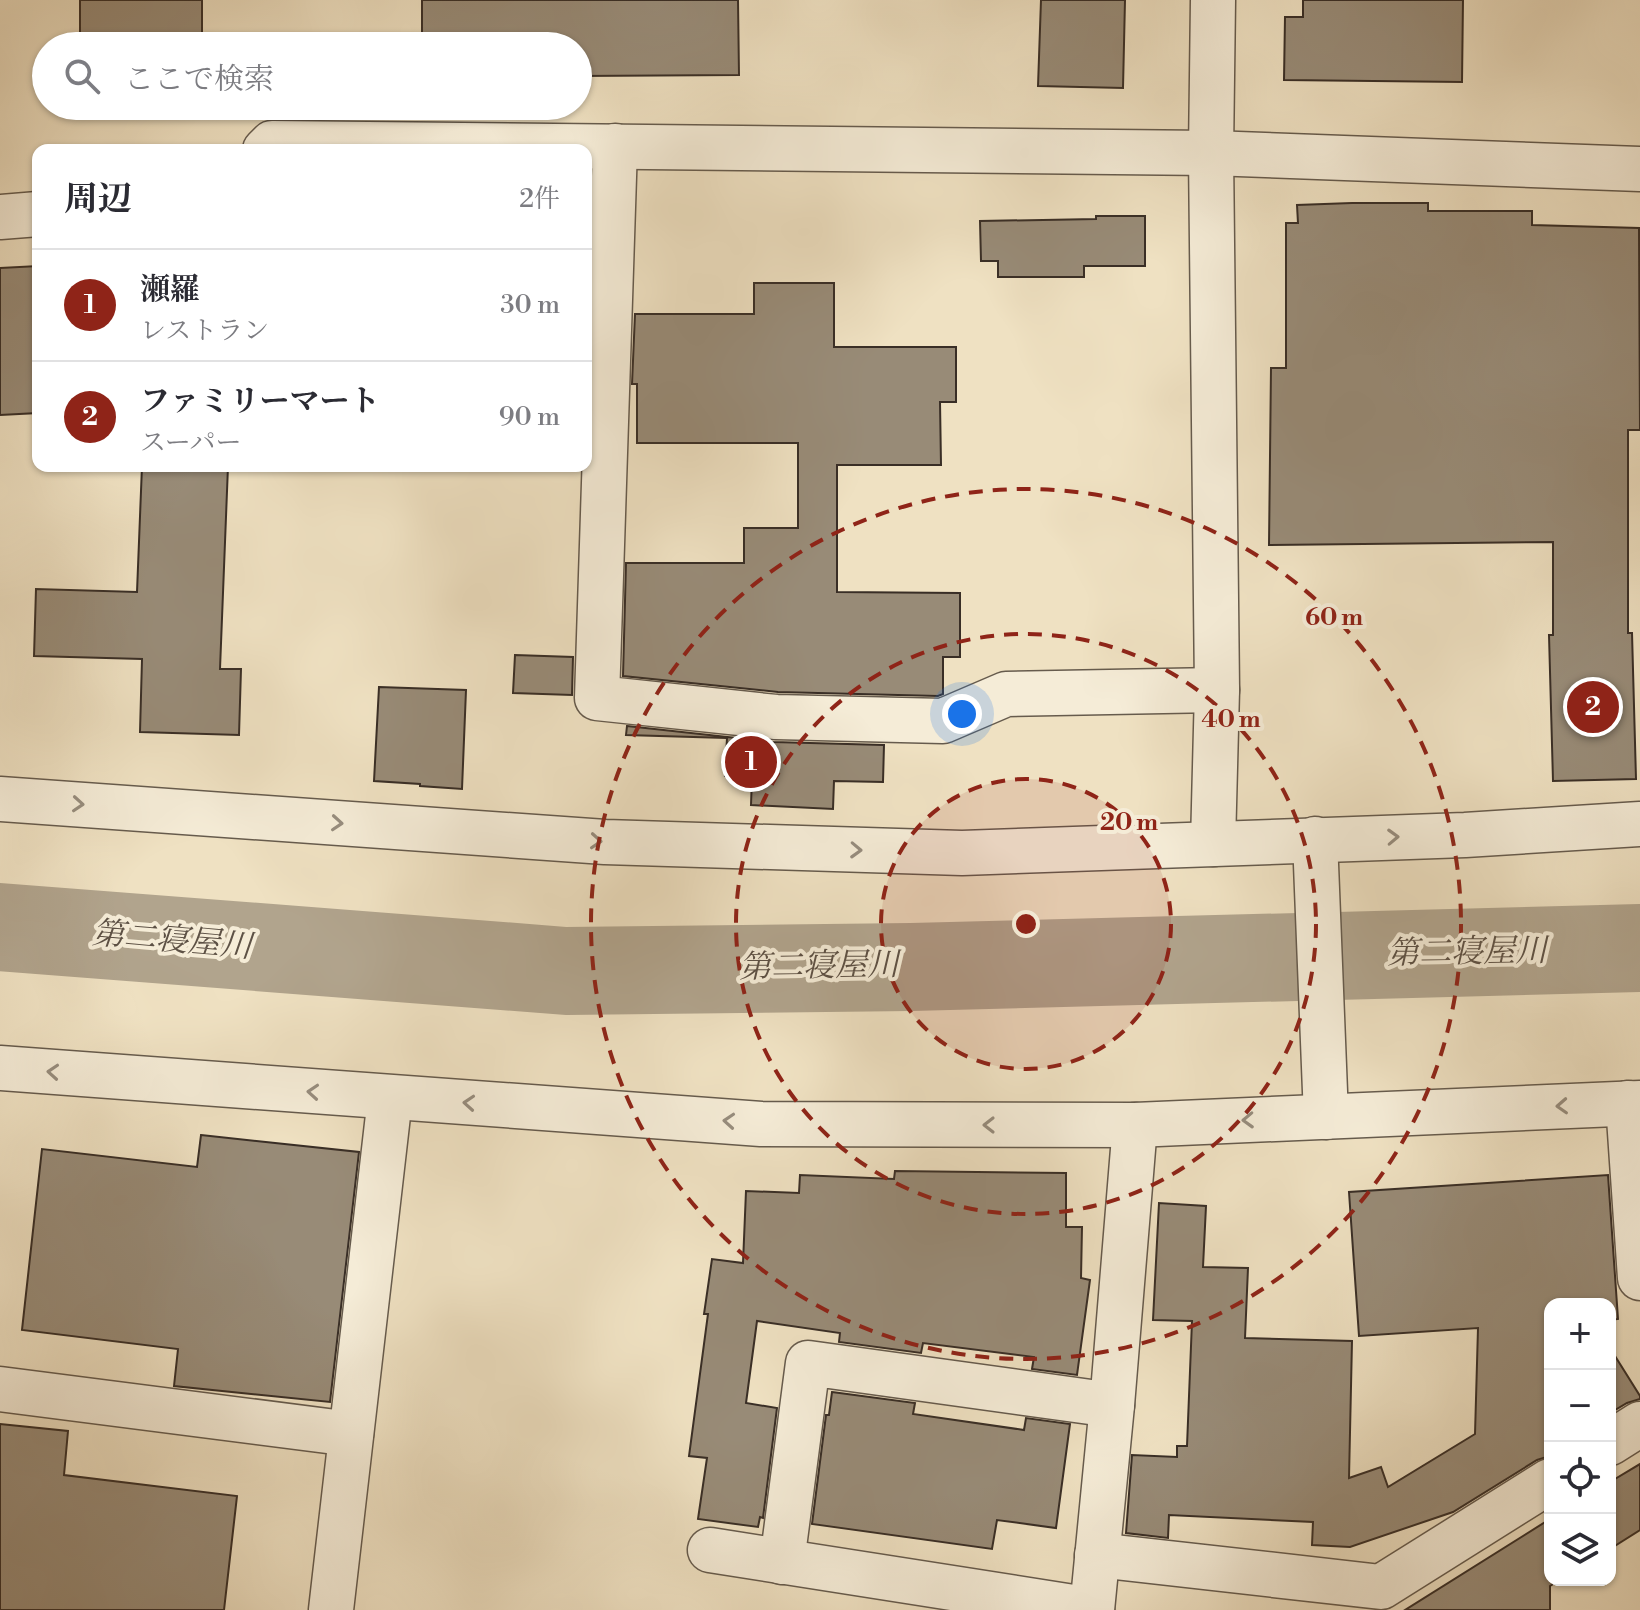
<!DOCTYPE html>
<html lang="ja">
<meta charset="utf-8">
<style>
body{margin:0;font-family:"Libre Bodoni","Noto Serif JP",serif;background:#f7f7f7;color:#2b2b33}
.controls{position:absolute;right:24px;bottom:24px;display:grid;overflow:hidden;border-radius:16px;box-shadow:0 2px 6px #0004}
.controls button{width:72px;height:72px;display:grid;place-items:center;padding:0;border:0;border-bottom:2px solid #e1e1e2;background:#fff;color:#2b2b33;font:40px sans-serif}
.you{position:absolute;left:962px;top:714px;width:28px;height:28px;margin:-20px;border:6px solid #fff;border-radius:50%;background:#1a73e8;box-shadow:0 0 0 12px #1a73e833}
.badge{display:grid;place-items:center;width:52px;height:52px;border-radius:50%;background:#8f2418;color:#fff;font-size:26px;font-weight:700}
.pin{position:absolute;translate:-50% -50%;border:4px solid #fff;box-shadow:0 2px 8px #0006}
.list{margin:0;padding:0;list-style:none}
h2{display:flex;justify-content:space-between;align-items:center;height:104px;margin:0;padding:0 32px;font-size:34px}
h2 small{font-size:26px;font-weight:400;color:#7c7c81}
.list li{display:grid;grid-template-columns:52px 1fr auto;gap:24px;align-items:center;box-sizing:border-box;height:112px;padding:0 32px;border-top:2px solid #e1e1e2}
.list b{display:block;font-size:30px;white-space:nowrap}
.list p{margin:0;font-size:26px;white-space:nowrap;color:#7c7c81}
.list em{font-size:26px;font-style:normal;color:#7c7c81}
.icon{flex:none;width:44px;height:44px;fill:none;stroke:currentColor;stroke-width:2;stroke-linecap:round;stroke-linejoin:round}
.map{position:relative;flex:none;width:1640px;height:1610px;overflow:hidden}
.search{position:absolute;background:#fff;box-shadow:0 2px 6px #0004;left:32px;top:32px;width:560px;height:88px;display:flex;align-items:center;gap:20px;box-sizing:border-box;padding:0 28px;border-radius:44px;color:#7c7c81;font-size:30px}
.panel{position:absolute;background:#fff;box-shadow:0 2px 6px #0004;left:32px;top:144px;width:560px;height:328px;border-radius:16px}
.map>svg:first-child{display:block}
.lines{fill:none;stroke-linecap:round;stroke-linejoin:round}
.river{stroke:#b1a48d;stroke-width:88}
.building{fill:#988b77;stroke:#392e26;stroke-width:2}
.minor-casing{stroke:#665b4d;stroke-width:47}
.minor{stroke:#f5ecd7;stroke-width:44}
.oneway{stroke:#978d7e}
.ring{fill:none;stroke:#8f2418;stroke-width:4;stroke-dasharray:14 10}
.labels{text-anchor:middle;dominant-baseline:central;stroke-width:8;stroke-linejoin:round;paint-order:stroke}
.water-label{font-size:32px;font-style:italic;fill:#5d5145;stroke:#f5ecd7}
.centre{fill:#8f2418;stroke:#f5ecd7;stroke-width:4}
.ring-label{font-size:24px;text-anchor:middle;font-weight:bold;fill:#8f2418;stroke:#f5ecd7;stroke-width:8;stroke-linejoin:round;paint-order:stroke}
</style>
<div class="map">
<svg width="1640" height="1610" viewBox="0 0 1640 1610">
<rect width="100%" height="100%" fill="#efe1c2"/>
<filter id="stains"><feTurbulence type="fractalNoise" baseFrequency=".0025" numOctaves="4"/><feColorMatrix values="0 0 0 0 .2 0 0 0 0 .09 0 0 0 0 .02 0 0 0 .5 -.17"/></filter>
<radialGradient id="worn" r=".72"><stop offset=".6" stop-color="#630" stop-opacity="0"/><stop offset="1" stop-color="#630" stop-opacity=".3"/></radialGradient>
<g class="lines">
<!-- river -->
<path class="river" d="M0,927L566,971L911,967L1640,948"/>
</g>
<!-- building -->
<g class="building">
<rect x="80" y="0" width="122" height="46"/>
<path d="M422,0H738L739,75L578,76V46H422Z"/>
<path d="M1041,0H1125L1123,88L1038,86Z"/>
<path d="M1303,0H1463L1462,82L1284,80L1285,17H1303Z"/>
<rect x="80" y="106" width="121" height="8"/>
<path d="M1352,203H1428V211H1532V225L1639,228L1640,430H1628V633H1632L1636,779L1553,781L1549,635H1553V542L1269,545L1271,368H1286V223H1298L1297,205Z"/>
<path d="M1096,216H1145V266H1084V277H998V261H981L980,221L1096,219Z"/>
<path d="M38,266V413L0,415V268Z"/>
<path d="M754,283H834V347H956V402H940L941,465H837V592L960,593V657H943V694L938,696L778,692L623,676L626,563H744V528H798V443H637V384H632L635,314H754Z"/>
<path d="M142,466H228L220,669H241L239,735L140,732L142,659L34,656L36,589L137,592Z"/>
<path d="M515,655L573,657L572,695L513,693Z"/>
<path d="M379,687L466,690L462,789L420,786V784L374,781Z"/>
<path d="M627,726L773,742L884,745L883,782L834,781L833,809L751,805L752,777L725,776L727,738L626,735Z"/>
<path d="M201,1135L359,1152L330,1402L174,1386L178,1349L22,1330L42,1149L197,1167Z"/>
<path d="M895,1171L1066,1173V1227H1082L1081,1278L1090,1280L1077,1375L1032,1369L1034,1357L923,1343L921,1353L839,1342L840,1333L757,1321L746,1403L777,1408L763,1518L760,1517L758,1527L698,1519L707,1458L689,1456L708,1314H704L712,1259L743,1263L746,1191L799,1193L800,1175L894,1179Z"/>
<path d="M1608,1175L1618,1319L1610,1320V1304H1550V1456L1537,1460L1453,1512L1350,1547L1312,1545L1313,1522L1169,1515L1168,1538L1126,1533L1132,1455L1177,1457V1446H1187L1192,1321L1153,1320L1159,1203L1206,1206L1203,1267L1248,1268L1245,1338L1352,1341L1349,1478L1381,1467L1388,1487L1475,1434L1478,1328L1359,1336L1349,1192Z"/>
<path d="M1610,1348L1640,1396V1399L1627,1403L1610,1413Z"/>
<path d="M832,1392L915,1403L913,1414L1024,1430L1026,1418L1070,1424L1056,1528L997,1520L992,1549L812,1524L826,1415H829Z"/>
<path d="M0,1424L68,1431L64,1475L237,1496L224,1610H0Z"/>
<path d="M1640,1464V1530L1610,1549V1482Z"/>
<path d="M1550,1519V1580H1560L1550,1586V1610H1405Z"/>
</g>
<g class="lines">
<defs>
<g id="minor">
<path d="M1213,0L1211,153L1217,690L1213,844"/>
<path d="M615,146L597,698L776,717L943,721L1006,694L1217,690"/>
<path d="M265,150L272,143L1211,153L1640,169"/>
<path d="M0,217L38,214"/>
<path d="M0,799L605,842L962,853L1465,835L1640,824"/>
<path d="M1315,839L1326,1117"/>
<path d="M0,1068L761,1124L1135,1125L1640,1103"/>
<path d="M1628,1103L1640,1278"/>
<path d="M0,1389L351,1434"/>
<path d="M1610,1443L1640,1424"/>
<path d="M710,1550L1092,1610"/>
<path d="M1097,1555L1381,1587L1550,1481"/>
<path d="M782,1562L808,1363L1112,1405"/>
<path d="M331,1610L390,1098"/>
<path d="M1092,1610L1112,1405L1135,1125"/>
</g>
</defs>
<!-- minor casing -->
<use href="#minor" class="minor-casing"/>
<!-- minor -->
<use href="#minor" class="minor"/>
</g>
<!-- one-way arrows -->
<defs><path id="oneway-chevron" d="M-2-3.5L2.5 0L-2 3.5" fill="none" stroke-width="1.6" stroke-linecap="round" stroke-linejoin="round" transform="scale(2)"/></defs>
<g class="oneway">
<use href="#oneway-chevron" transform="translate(78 804) rotate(4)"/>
<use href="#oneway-chevron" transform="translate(337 823) rotate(4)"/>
<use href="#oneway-chevron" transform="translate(1393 837) rotate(-2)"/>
<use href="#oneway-chevron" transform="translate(596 841) rotate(4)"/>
<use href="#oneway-chevron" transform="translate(856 850) rotate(2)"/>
<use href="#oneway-chevron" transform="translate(53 1072) rotate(-176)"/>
<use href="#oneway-chevron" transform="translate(313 1092) rotate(-176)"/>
<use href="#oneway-chevron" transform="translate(469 1103) rotate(-176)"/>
<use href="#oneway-chevron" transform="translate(1562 1106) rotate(177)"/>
<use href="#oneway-chevron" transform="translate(1248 1120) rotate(178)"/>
<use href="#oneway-chevron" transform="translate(729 1121) rotate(-176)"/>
<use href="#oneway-chevron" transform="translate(989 1125) rotate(-180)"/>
</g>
<!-- distance rings -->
<circle cx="1026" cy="924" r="145" fill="#8f2418" fill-opacity=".12"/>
<g class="ring">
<circle cx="1026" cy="924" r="145"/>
<circle cx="1026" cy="924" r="290"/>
<circle cx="1026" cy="924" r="435"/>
</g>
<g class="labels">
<!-- water labels -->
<g class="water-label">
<text transform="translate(172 940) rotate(5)">第二寝屋川</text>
<text transform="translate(1467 952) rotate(-1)">第二寝屋川</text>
<text transform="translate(819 966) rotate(-1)">第二寝屋川</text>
</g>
</g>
<circle cx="1026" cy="924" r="12" class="centre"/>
<g class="ring-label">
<text x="1334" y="625">60 m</text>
<text x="1231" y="727">40 m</text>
<text x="1129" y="830">20 m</text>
</g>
<rect width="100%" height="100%" filter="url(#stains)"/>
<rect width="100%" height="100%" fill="url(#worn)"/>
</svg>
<div class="controls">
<button>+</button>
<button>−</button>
<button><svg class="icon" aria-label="locate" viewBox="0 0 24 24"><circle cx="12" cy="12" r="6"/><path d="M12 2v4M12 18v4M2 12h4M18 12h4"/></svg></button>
<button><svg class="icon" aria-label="layers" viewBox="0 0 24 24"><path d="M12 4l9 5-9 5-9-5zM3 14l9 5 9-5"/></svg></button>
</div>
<div class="you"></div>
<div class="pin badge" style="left:751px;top:762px">1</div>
<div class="pin badge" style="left:1593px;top:707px">2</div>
<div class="search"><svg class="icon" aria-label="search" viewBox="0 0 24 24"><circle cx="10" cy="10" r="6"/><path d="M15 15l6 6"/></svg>ここで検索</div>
<section class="panel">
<h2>周辺<small>2件</small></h2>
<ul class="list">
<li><span class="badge">1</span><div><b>瀬羅</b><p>レストラン</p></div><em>30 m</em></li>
<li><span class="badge">2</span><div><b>ファミリーマート</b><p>スーパー</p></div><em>90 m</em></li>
</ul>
</section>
</div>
